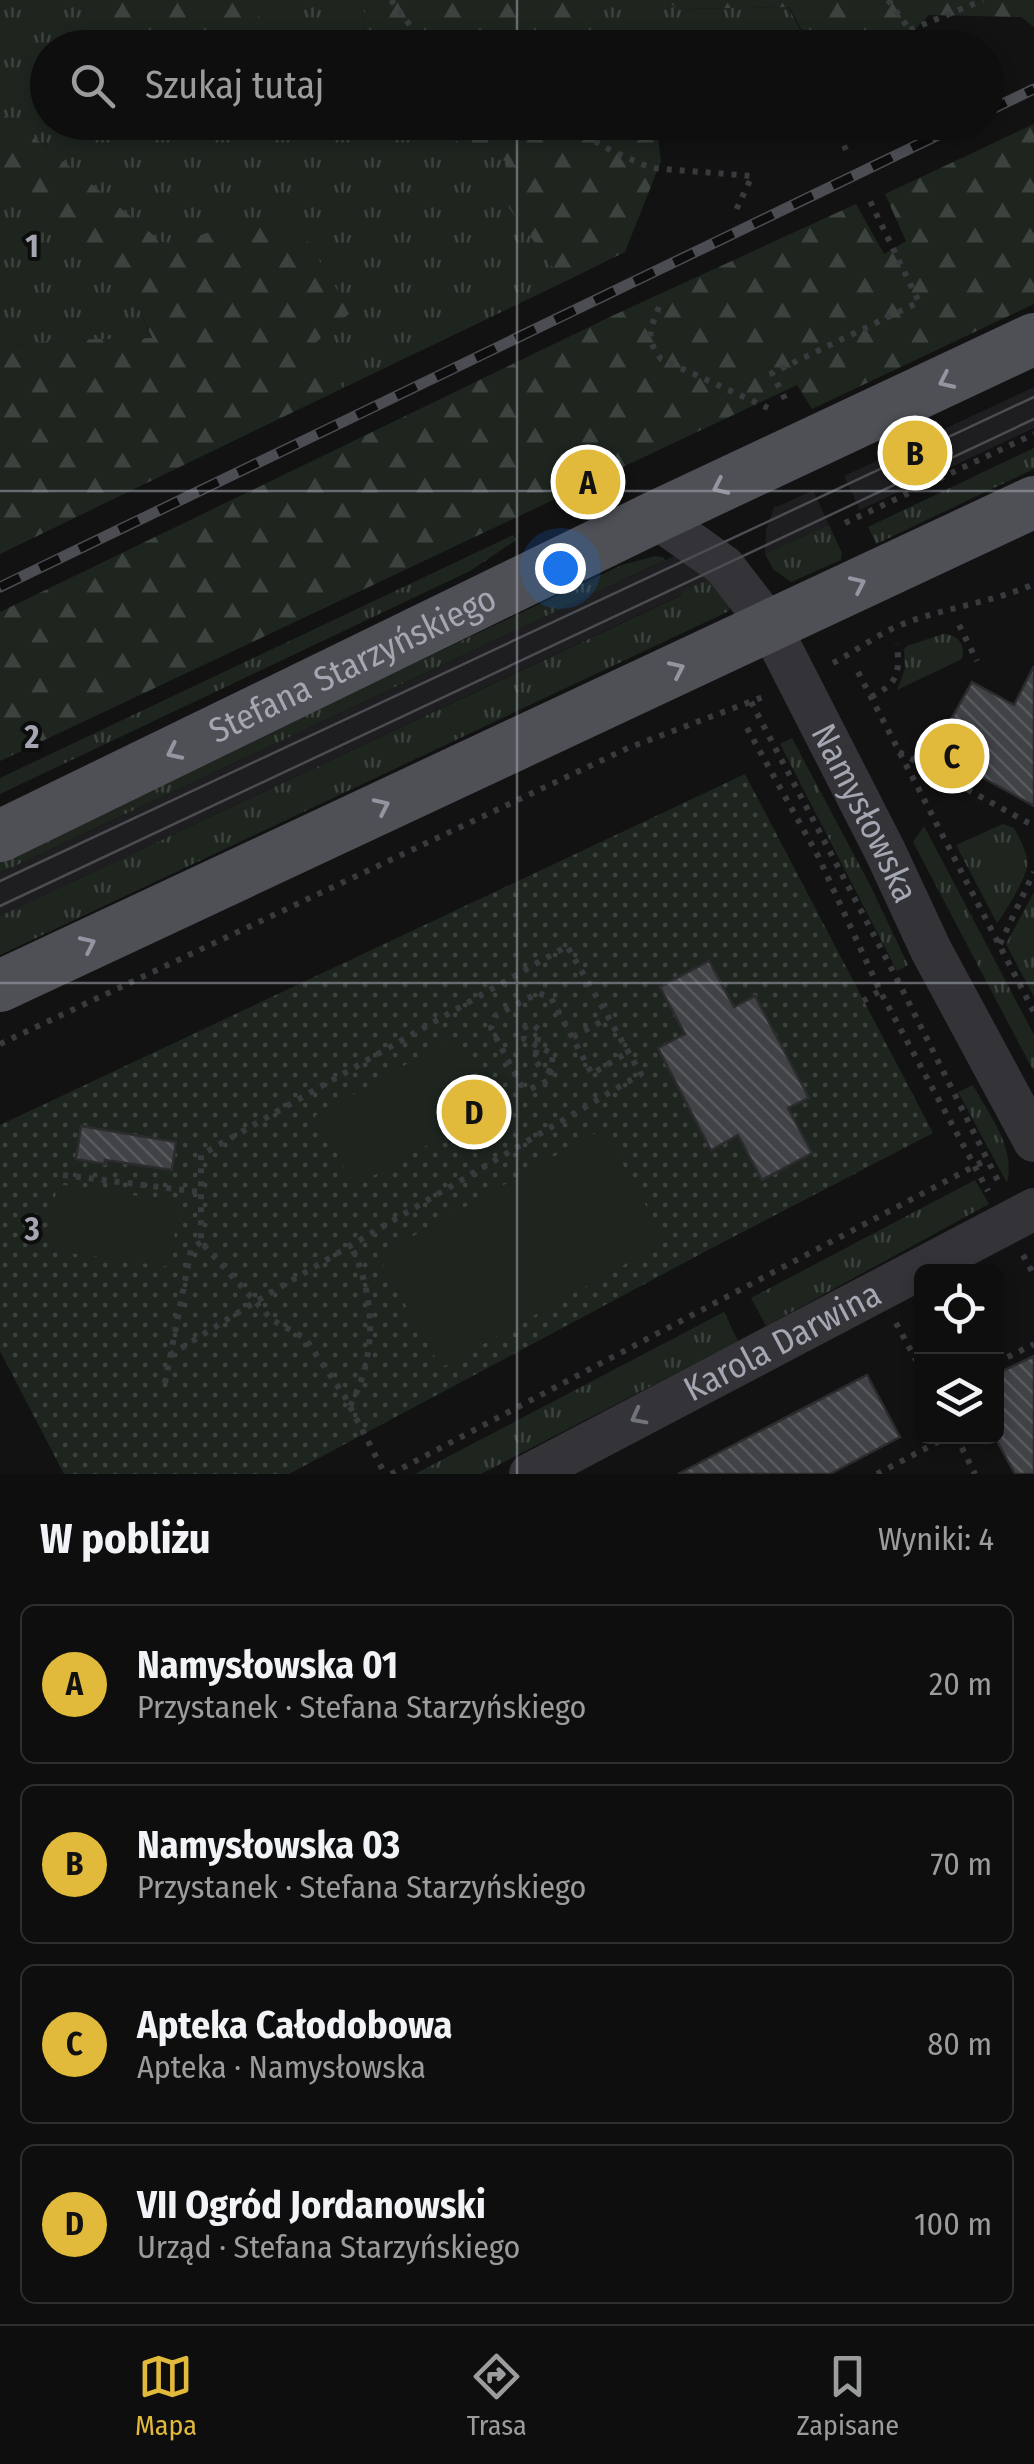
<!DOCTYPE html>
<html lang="pl">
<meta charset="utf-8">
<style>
body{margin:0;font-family:"Fira Sans Condensed",sans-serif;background:#1c1c1c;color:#f1f3f6}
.controls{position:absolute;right:30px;bottom:30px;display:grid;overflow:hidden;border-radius:15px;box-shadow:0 5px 15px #0003}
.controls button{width:90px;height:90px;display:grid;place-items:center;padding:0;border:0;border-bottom:2px solid #2e2e2e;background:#0e0e0e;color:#f1f3f6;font:50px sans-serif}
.you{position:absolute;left:560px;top:568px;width:35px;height:35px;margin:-25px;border:8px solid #fff;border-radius:50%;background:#1a73e8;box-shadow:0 0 0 15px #1a73e833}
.badge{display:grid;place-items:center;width:65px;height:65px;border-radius:50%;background:#e2ba3b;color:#111;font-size:32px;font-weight:700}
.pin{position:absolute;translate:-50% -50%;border:5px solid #fff;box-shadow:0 2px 10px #0006}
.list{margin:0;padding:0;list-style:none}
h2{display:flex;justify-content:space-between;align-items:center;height:130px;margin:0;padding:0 40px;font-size:42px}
h2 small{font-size:32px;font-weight:400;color:#9b9c9e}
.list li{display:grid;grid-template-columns:65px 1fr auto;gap:30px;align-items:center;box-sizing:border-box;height:160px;margin:0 20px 20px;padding:0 20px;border:2px solid #2e2e2e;border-radius:15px}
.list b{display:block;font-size:38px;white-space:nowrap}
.list p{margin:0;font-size:32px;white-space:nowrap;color:#9b9c9e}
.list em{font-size:32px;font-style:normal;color:#9b9c9e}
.icon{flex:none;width:55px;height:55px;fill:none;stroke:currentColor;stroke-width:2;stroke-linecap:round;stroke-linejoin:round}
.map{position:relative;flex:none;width:1034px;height:1474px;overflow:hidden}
.search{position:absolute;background:#0e0e0e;box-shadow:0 5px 15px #0003;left:30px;right:30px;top:30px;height:110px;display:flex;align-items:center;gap:25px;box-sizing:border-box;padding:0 35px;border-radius:55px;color:#9b9c9e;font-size:38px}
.sheet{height:850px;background:#0e0e0e}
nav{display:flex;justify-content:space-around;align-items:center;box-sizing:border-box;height:140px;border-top:2px solid #2e2e2e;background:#0e0e0e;font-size:28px;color:#9b9c9e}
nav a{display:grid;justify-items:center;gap:5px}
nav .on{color:#e2ba3b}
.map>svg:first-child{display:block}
.built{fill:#1e1e20}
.grass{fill:url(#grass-tufts)}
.forest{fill:url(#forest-firs)}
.park{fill:url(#park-dots)}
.garden{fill:#1e251f}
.building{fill:url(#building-back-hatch);stroke:#2c2c2f;stroke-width:2.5}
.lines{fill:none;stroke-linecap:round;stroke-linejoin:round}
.path{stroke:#393a3e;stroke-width:6;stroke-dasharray:5 8;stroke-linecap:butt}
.minor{stroke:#333338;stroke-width:42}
.major{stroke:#4f5056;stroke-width:52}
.tram{stroke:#4c4d52;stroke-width:2.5}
.rail-casing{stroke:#4c4d52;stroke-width:11}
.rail{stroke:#0d0d0e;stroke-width:8;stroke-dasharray:22;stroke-linecap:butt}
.oneway{stroke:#9396a0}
.oneway2{stroke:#71737b}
.grid{fill:none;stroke:#a4a7b2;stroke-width:2.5;stroke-opacity:0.55}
.labels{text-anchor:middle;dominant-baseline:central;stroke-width:8;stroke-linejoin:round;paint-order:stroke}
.street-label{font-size:35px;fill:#a4a7b2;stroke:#0d0d0e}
.grid-label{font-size:32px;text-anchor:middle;font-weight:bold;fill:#a4a7b2;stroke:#0d0d0e;stroke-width:8;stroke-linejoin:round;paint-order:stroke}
</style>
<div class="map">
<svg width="1034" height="1474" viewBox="0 0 1034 1474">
<defs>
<pattern id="grass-tufts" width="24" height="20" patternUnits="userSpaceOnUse" patternTransform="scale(2.5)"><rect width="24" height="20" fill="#1e251f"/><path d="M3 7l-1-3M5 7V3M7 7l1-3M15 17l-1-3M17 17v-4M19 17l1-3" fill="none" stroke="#3c423d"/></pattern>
<pattern id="forest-firs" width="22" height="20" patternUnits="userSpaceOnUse" patternTransform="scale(2.5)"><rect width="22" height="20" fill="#1e251f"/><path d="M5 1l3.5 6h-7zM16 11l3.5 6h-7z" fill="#3c423d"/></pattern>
<pattern id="park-dots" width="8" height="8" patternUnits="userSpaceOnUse" patternTransform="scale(2.5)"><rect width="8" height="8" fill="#1e251f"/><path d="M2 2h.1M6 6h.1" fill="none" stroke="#3c423d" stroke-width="1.8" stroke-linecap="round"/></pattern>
<pattern id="building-back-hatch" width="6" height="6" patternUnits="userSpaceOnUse" patternTransform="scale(2.5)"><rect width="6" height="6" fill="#414246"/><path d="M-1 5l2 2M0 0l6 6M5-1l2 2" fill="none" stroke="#595a5e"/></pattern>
</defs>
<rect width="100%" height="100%" fill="#121213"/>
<!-- built -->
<g class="built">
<path d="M1034,387V428L860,510L844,476Z"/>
<path d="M813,490L829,525L765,554L766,530L775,505L777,507Z"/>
<path d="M674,556L711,578L682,592L683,594L0,916V873Z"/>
</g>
<!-- grass -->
<g class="grass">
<path d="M0,0H86L84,17L118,47L48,48V122H231L242,128L272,122L422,123L444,136L506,161L509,208L564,282L343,388L313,345L245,219L168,247L13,120L0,113Z"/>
<path d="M270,0H366L363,34L366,47L242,48L240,42Z"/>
<path d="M575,0H667L678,9L788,7L809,46L800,48L623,47Z"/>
<path d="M0,177L15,180L132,292L152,339L55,340L0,348Z"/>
<path d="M1034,448V469L876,544L868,527Z"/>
<path d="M829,525L842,553L841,560L791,582L773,569L765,554Z"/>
<path d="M513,535L516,540L470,571L0,794V778Z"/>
<path d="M655,556L663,557L665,560L0,873V859L622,565Z"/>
<path d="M711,578L730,604L729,611L725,613L0,955V916L682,595L681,592Z"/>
<path d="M943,634C958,635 966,644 962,659L897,690L905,669L904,650L907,646Z"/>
<path d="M792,738L870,885L908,965L897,971L780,744Z"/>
<path d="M1003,824L1014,828C1019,838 1029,854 1027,866C1026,878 1005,913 997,923L956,845Z"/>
<path d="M924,826L1034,1035V1072L913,842Z"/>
<path d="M1034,892V997L1006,944Z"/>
<path d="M973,1085C989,1115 1016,1147 1007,1183L958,1092Z"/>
<path d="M975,1180L989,1204L766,1326L751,1298Z"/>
<path d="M724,1312L738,1341L481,1474H415Z"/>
</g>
<!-- forest -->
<g class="forest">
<path d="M86,0H270L240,42L242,47L118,48L84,17Z"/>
<path d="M366,0H575L623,47H366L363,34Z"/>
<path d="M667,0H1034V27L1021,17L929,15L898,47H811L789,7L677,9Z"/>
<path d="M0,113L13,120L168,247L245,219L304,236L351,312L313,345L343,388L0,554V348L55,340L152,338L132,292L15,180L0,177Z"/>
<path d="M422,123H656L661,161L625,252L564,282L509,208L505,161L444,136Z"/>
<path d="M1034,124V304L812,409L797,385L610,473L605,465L566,483L570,492L0,761V612L614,315L856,204L884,254L906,241L885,194Z"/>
</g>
<!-- park -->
<path class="park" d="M745,774L933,1133L710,1249L289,1474H64L0,1351V1125Z"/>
<!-- garden -->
<g class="garden">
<path d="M455,1037L495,1107L355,1186L315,1116Z"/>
<path d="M603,1129L666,1241L441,1368L378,1256Z"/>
<path d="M57,1184L179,1202L170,1267L48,1250Z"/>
</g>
<!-- building -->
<g class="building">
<path d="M1034,666V806L978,775L974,782L930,757L972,682L1014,705Z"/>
<path d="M709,961L734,1007L755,996L809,1098L788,1108L812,1153L762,1180L738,1135L711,1150L658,1048L685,1034L660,987Z"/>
<path d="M81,1126L176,1142L172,1170L105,1160V1164L76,1159Z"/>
<path d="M1034,1356V1474H1015L996,1439V1374Z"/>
<path d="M867,1375L900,1437L830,1474H678Z"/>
</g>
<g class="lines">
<!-- path -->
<g class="path">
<path d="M391,0L427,48"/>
<path d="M888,0L910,30L906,48"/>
<path d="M910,30L983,0"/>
<path d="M561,122L612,151L651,168L752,176L736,210"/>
<path d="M833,122L846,150"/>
<path d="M659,307C650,330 645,338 661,359L768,408"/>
<path d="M785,399L772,373L919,302L869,199"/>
<path d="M845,523L1034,434"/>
<path d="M959,625L977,661"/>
<path d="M833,663C858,650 880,632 908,622C949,607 993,602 1034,584"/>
<path d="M858,672L1034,1012"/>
<path d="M871,697C898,683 900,674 897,644"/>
<path d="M751,702L898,981L1000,1185"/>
<path d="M747,728L818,856L880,991L988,1191"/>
<path d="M899,752L1034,826"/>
<path d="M966,789L970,780"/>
<path d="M1000,944L1034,872"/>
<path d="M863,1001L880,991"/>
<path d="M573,1037L608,1018"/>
<path d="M0,1044L628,748L763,697"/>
<path d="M551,1072L540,1067L535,1060L539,1030L532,1024L523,1028L524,1039L553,1054L550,1080L530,1089L521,1085L491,1028L495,1016L538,993L551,998L592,1074L628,1052"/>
<path d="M63,1175L200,1192"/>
<path d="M1023,1255L1034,1275"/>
<path d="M896,1323L922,1371"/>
<path d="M170,1355L255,1302L641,1074L567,946L201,1155V1242L272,1320L305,1338L345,1397L385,1474"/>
<path d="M996,1363L1034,1344"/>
<path d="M165,1383L191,1250L201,1242"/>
<path d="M350,1406C377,1356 376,1297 351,1246"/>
<path d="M956,1436L975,1474"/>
<path d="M391,1474L986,1160"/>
<path d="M877,1474L949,1436"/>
</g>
<!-- minor -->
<g class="minor">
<path id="s1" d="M655,517L724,566L770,626L885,851L931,950L1034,1141"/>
<path id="s2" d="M530,1474L1034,1209"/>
</g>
<!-- major -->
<g class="major">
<path id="s3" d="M0,836L655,517L1034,339"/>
<path d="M0,986L1034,502"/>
</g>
<!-- tram -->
<g class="tram">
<path d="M0,881L1034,397"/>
<path d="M0,906L1034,419"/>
</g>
<defs>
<g id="rail">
<path d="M986,112L1034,89"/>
<path d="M0,587L965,122"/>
</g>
</defs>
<!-- rail casing -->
<use href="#rail" class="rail-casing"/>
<!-- rail -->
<use href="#rail" class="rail"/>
</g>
<!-- one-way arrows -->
<defs><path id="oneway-chevron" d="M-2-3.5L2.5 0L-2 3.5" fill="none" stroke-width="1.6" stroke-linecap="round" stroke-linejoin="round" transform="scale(2.5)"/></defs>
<g class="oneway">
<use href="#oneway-chevron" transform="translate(946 381) rotate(155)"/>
<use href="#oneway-chevron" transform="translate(720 487) rotate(155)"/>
<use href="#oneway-chevron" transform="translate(858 584) rotate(-25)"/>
<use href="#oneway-chevron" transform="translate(677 669) rotate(-25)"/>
<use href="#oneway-chevron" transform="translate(174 752) rotate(154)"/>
<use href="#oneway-chevron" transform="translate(382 806) rotate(-25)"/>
<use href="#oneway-chevron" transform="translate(88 944) rotate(-25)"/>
</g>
<use class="oneway2" href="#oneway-chevron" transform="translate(638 1417) rotate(152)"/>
<!-- grid -->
<path class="grid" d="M517,0V48M517,122V1474M0,491H1034M0,983H1034"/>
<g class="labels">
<!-- street labels -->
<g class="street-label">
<text stroke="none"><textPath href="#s3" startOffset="392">Stefana Starzyńskiego</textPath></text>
<text stroke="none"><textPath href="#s1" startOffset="370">Namysłowska</textPath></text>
<text stroke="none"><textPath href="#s2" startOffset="285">Karola Darwina</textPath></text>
</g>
</g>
<g class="grid-label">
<text x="32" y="257">1</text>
<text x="32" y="748">2</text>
<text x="32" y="1240">3</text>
</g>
</svg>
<div class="controls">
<button><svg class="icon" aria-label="locate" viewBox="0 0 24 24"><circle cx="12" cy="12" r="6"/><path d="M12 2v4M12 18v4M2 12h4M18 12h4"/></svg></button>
<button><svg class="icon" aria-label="layers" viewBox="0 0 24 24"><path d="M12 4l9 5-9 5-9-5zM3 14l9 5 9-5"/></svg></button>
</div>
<div class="you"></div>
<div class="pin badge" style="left:588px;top:482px">A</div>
<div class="pin badge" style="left:915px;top:453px">B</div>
<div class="pin badge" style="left:952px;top:756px">C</div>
<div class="pin badge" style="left:474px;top:1112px">D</div>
<div class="search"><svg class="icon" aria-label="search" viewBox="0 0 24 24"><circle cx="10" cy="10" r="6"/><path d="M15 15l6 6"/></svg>Szukaj tutaj</div>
</div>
<section class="sheet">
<h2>W pobliżu<small>Wyniki: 4</small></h2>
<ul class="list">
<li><span class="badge">A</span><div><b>Namysłowska 01</b><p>Przystanek · Stefana Starzyńskiego</p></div><em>20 m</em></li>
<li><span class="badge">B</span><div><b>Namysłowska 03</b><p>Przystanek · Stefana Starzyńskiego</p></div><em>70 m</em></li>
<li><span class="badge">C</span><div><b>Apteka Całodobowa</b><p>Apteka · Namysłowska</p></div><em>80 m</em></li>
<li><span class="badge">D</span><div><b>VII Ogród Jordanowski</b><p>Urząd · Stefana Starzyńskiego</p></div><em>100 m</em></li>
</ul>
</section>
<nav>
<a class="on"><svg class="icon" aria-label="map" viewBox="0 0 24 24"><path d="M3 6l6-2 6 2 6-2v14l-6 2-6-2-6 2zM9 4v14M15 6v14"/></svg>Mapa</a>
<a><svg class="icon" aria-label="directions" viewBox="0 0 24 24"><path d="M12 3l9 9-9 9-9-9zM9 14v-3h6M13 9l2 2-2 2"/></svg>Trasa</a>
<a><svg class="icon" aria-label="saved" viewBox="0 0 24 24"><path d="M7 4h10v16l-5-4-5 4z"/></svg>Zapisane</a>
</nav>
